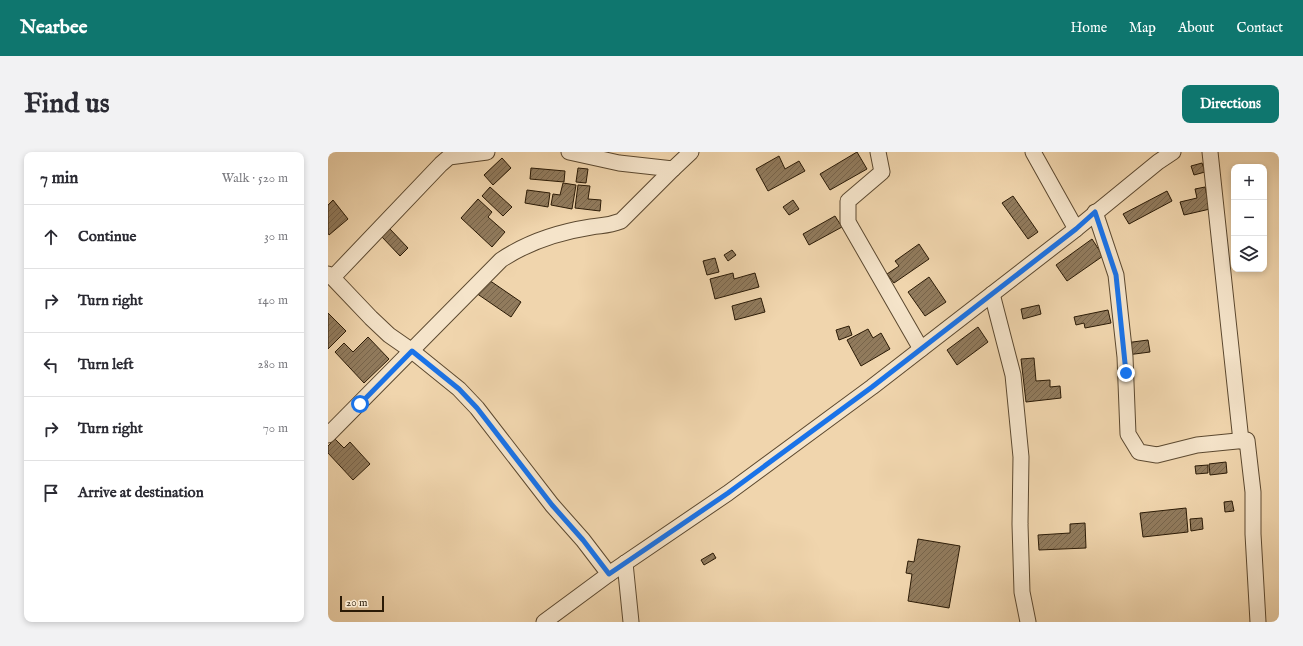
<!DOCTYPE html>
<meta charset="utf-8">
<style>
body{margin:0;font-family:"IM FELL English",serif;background:#f2f2f3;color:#2b2b33}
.controls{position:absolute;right:12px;top:12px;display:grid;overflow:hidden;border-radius:8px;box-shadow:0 2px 6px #0003}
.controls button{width:36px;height:36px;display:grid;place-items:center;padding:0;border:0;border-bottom:1px solid #e1e1e2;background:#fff;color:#2b2b33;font:20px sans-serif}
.scale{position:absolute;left:12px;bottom:10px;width:44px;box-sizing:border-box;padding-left:4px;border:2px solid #2a1a06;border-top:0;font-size:11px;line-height:14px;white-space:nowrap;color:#2a1a06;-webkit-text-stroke:3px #f5e4ca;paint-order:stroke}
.stop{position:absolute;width:12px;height:12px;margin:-9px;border:3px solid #1a73e8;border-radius:50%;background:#fff}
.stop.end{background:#1a73e8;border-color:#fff;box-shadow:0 1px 4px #0008}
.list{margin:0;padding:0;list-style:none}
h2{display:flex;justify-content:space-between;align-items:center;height:52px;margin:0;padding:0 16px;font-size:17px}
h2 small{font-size:13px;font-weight:400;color:#7c7c81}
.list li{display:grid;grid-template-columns:26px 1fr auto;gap:12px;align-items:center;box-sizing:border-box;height:64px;padding:0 16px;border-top:1px solid #e1e1e2}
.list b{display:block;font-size:15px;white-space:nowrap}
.list em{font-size:13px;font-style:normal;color:#7c7c81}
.icon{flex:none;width:22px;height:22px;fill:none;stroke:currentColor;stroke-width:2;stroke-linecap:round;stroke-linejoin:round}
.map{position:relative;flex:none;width:951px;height:470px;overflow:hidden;border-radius:8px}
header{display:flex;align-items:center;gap:24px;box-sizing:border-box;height:56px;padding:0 20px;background:#0f766e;color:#fff}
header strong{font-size:19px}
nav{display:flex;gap:22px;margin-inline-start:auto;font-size:14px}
.intro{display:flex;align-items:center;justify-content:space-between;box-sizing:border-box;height:96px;padding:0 24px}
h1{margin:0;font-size:28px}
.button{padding:10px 18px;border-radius:8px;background:#0f766e;color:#fff;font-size:14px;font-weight:700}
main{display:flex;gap:24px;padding:0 24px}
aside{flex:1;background:#fff;border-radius:8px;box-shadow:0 2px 6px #0003}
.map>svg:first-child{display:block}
.building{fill:url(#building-hatch);stroke:#2a1a06}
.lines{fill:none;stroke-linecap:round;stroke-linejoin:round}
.minor-casing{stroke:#5c4930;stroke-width:17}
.minor{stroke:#f5e4ca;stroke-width:15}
.route{stroke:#1a73e8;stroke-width:5}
</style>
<header>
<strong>Nearbee</strong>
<nav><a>Home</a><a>Map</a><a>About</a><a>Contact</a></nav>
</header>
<div class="intro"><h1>Find us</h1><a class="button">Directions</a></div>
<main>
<aside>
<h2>7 min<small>Walk · 520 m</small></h2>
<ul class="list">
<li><svg class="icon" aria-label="ahead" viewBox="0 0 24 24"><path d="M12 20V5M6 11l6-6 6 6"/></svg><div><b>Continue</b></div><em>30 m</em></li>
<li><svg class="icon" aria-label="right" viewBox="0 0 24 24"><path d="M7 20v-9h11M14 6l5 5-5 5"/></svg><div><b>Turn right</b></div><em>140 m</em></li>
<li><svg class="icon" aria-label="left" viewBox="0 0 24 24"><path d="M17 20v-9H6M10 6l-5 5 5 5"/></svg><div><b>Turn left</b></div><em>280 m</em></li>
<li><svg class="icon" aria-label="right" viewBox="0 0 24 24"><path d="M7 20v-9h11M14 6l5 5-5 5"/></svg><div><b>Turn right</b></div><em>70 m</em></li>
<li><svg class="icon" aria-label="arrive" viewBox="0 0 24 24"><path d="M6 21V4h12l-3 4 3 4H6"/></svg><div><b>Arrive at destination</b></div></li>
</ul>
</aside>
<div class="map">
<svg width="951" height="470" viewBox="0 0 951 470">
<defs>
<pattern id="building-hatch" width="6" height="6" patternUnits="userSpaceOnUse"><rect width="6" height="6" fill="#917b5d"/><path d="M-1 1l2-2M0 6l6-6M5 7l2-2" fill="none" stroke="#77644b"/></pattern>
</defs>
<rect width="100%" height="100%" fill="#f0d5ad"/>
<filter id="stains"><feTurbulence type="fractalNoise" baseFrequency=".005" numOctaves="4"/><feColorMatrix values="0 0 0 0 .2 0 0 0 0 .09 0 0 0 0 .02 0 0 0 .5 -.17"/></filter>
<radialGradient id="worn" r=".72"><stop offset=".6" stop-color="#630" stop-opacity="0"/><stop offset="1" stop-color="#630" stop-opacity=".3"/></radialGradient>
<!-- building -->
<g class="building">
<path d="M529,0L539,17L502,38L492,22Z"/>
<path d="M451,4L457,17L471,9L477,19L440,39L428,17Z"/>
<path d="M174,6L183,16L165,33L156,23Z"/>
<path d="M874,11L877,20L866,23L863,14Z"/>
<path d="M203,16L237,19L236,30L202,27Z"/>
<path d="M250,16L260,17L258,31L248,30Z"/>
<path d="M235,31L248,33L244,57L223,53L225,42L232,43Z"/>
<path d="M250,33L262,34L260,47L273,48L272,59L247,56Z"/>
<path d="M162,35L184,55L175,64L154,44Z"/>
<path d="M877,35L882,57L856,63L852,50L869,46L867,37Z"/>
<path d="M199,38L222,41L220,55L197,51Z"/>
<path d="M839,39L844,49L801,72L795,62Z"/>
<path d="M685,44L710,80L700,87L674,51Z"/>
<path d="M150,47L164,60L160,65L177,80L164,95L133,66Z"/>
<path d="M5,48L20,67L1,83L0,81V53Z"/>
<path d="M465,48L471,57L461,63L455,55Z"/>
<path d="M507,64L514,75L481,93L475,82Z"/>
<path d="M62,77L80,96L72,104L54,85Z"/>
<path d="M764,87L775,104L739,129L728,113Z"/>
<path d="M591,92L601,107L566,131L559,122L571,114L567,109Z"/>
<path d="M404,98L408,103L400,109L396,103Z"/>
<path d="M387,106L391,120L379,123L375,109Z"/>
<path d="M405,121L406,127L427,121L431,135L387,147L382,127Z"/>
<path d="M601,125L618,150L597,164L580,140Z"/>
<path d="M158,126L193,150L183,165L148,141Z"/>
<path d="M433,146L437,160L407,168L404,154Z"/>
<path d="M711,153L713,162L695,167L693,157Z"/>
<path d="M780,158L783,171L757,176L756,171L748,173L746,165Z"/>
<path d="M0,161L18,179L0,197Z"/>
<path d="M521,174L524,183L511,188L508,178Z"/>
<path d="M650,175L660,190L629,213L619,198Z"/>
<path d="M540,177L545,186L553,181L562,197L533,214L519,188Z"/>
<path d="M40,185L61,207L36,231L7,200L16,191L25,200Z"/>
<path d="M820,188L822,200L799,203L797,191Z"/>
<path d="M706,206L708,229L722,228V235L732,234L733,246L698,250L693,207Z"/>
<path d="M7,287L16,296L22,290L42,312L25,328L0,301V294Z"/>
<path d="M898,310L899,321L882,323L881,312Z"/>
<path d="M880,313V321L868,322L867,314Z"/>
<path d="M904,349L906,359L897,360L896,350Z"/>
<path d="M858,356L860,380L815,385L812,361Z"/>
<path d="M874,366L875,377L863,379L862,367Z"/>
<path d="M757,371L758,396L711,398L710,383L742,381V372Z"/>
<path d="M590,387L632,394L621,456L580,449L584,422L578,421L580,409L586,410Z"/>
<path d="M385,401L388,406L376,413L373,408Z"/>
</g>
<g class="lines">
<defs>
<g id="minor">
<path d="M241,0L291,11L345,17L363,0"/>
<path d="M550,0L554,20L520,49V70L593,197"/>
<path d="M705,0L748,77"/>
<path d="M882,0L913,289"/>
<path d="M767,60L788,123L797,205L800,282L811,300L829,303L869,293L919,288L925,340V382L930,470"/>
<path d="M0,122L4,125L10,120L113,12L121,5L159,0"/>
<path d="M4,125L43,166L61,183L84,199L131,237L149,256L224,353L255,388L281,422"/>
<path d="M664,142L685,223L693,305L692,372L694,440L700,470"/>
<path d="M0,283L173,108C200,90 231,80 263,75C275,73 280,74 293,69L345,17"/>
<path d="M297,411L303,470"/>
<path d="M216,470L281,422L400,341L544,235L748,77L830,10L845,0"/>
</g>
</defs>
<!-- minor casing -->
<use href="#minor" class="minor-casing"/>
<!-- minor -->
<use href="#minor" class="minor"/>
</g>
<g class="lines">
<!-- route -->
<path class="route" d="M32,252L84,199L131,237L149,256L224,353L255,388L281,422L400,341L544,235L748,77L767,60L788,123L798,221"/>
</g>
<rect width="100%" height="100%" filter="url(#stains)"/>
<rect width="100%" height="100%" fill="url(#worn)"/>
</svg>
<div class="controls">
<button>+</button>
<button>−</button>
<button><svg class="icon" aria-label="layers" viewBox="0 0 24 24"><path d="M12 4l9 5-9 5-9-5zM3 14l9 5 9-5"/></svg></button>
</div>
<div class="scale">20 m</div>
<div class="stop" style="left:32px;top:252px"></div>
<div class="stop end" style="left:798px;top:221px"></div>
</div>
</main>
